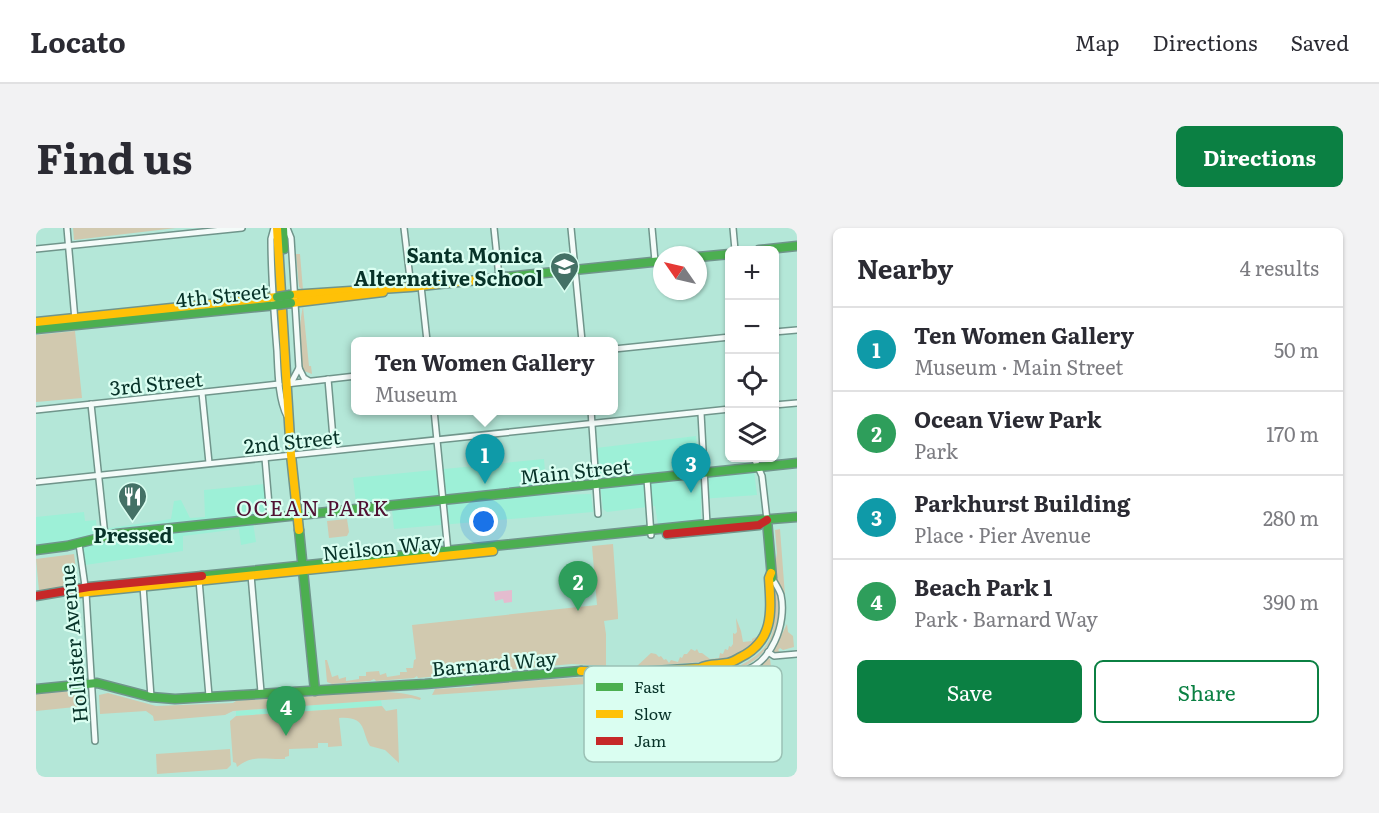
<!DOCTYPE html>
<meta charset="utf-8">
<style>
body{margin:0;font-family:Literata,serif;background:#f2f2f3;color:#2b2b33}
.controls{position:absolute;right:18px;top:18px;display:grid;overflow:hidden;border-radius:9px;box-shadow:0 2px 4px #0004}
.controls button{width:54px;height:54px;display:grid;place-items:center;padding:0;border:0;border-bottom:2px solid #e1e1e2;background:#fff;color:#2b2b33;font:30px sans-serif}
.compass{position:absolute;left:617px;top:18px;width:54px;height:54px;border-radius:50%;background:#fff;box-shadow:0 2px 4px #0004;rotate:304deg}
.you{position:absolute;left:448px;top:294px;width:21px;height:21px;margin:-15px;border:4px solid #fff;border-radius:50%;background:#1a73e8;box-shadow:0 0 0 9px #1a73e833}
.badge{display:grid;place-items:center;width:39px;height:39px;border-radius:50%;background:#0b8043;color:#fff;font-size:20px;font-weight:700}
.pin{position:absolute;translate:-50% -50px;filter:drop-shadow(0 2px 3px #0008)}
.pin::after{content:'';position:absolute;top:32px;width:21px;height:18px;background:inherit;clip-path:polygon(0 0,100% 0,50% 100%)}
.popup{position:absolute;left:315px;top:109px;width:267px;height:78px;box-sizing:border-box;display:grid;place-content:center;border-radius:9px;background:#fff;filter:drop-shadow(0 2px 4px #0005);font-size:20px;white-space:nowrap;color:#7c7c81}
.popup b{font-size:22px;color:#2b2b33}
.popup::after{content:'';position:absolute;left:50%;top:100%;margin-left:-12px;border:12px solid transparent;border-top-color:#fff}
.list{margin:0;padding:0;list-style:none}
h2{display:flex;justify-content:space-between;align-items:center;height:78px;margin:0;padding:0 24px;font-size:26px}
h2 small{font-size:20px;font-weight:400;color:#7c7c81}
.list li{display:grid;grid-template-columns:39px 1fr auto;gap:18px;align-items:center;box-sizing:border-box;height:84px;padding:0 24px;border-top:2px solid #e1e1e2}
.list b{display:block;font-size:22px;white-space:nowrap}
.list p{margin:0;font-size:20px;white-space:nowrap;color:#7c7c81}
.list em{font-size:20px;font-style:normal;color:#7c7c81}
.actions{display:flex;gap:12px;padding:18px 24px}
.actions a{flex:1;padding:14px 0;border:2px solid #0b8043;border-radius:9px;text-align:center;font-size:21px;color:#0b8043}
.actions .main{background:#0b8043;color:#fff}
.icon{flex:none;width:33px;height:33px;fill:none;stroke:currentColor;stroke-width:2;stroke-linecap:round;stroke-linejoin:round}
.map{position:relative;flex:none;width:761px;height:549px;overflow:hidden;border-radius:9px}
header{display:flex;align-items:center;gap:36px;box-sizing:border-box;height:84px;padding:0 30px;background:#fff;border-bottom:2px solid #e1e1e2}
header strong{font-size:28px}
nav{display:flex;gap:33px;margin-inline-start:auto;font-size:21px}
.intro{display:flex;align-items:center;justify-content:space-between;box-sizing:border-box;height:144px;padding:0 36px}
h1{margin:0;font-size:42px}
.button{padding:15px 27px;border-radius:9px;background:#0b8043;color:#fff;font-size:21px;font-weight:700}
main{display:flex;gap:36px;padding:0 36px}
aside{flex:1;background:#fff;border-radius:9px;box-shadow:0 2px 4px #0004}
.map>svg:first-child{display:block}
.built{fill:#9df0d7}
.green{fill:#d1c9af}
.water{fill:#e4bccf}
.lines{fill:none;stroke-linecap:round;stroke-linejoin:round}
.street-casing{stroke:#70958b;stroke-width:8}
.fast-casing{stroke:#70958b;stroke-width:11}
.slow-casing{stroke:#70958b;stroke-width:11}
.jam-casing{stroke:#70958b;stroke-width:11}
.street{stroke:#f4fbf9;stroke-width:5}
.fast{stroke:#4caf50;stroke-width:8}
.slow{stroke:#ffc107;stroke-width:8}
.jam{stroke:#c62828;stroke-width:8}
.fast-bridge-casing{stroke:#70958b;stroke-width:11;stroke-linecap:butt}
.fast-bridge{stroke:#4caf50;stroke-width:8}
.labels{text-anchor:middle;dominant-baseline:central;stroke-width:4.5;stroke-linejoin:round;paint-order:stroke}
.poi-label{font-size:20px;font-weight:bold;fill:#073228;stroke:#dafef1;text-anchor:end}
.street-label{font-size:20px;fill:#073228;stroke:#dafef1}
.neighbourhood-label{font-size:21px;letter-spacing:1.5px;fill:#501132;stroke:#dafef1}
.key{fill:#dafef1;stroke:#9bc1b5;stroke-width:1.5}
.key-label{font-size:16px;fill:#073228}
</style>
<header>
<strong>Locato</strong>
<nav><a>Map</a><a>Directions</a><a>Saved</a></nav>
</header>
<div class="intro"><h1>Find us</h1><a class="button">Directions</a></div>
<main>
<div class="map">
<svg width="761" height="549" viewBox="0 0 761 549">
<rect width="100%" height="100%" fill="#b4e7d8"/>
<!-- built -->
<g class="built">
<path d="M660,208L663,242L717,235L721,267L665,271V293L622,296L619,278L571,284L567,281L560,220Z"/>
<path d="M508,231L511,267L555,266L557,284L358,301L355,272L320,275L317,250Z"/>
<path d="M229,256L231,286L216,288L220,314L205,317L203,301L147,308V323L49,337L46,320L0,326V289L48,284L49,293L60,292L61,302L135,291L138,273L145,272L154,290L169,289L168,262Z"/>
<path d="M345,472L346,478L200,488V483Z"/>
</g>
<!-- green -->
<g class="green">
<path d="M37,0H140L38,12Z"/>
<path d="M260,26H264L267,62L263,59Z"/>
<path d="M267,79L273,138H275L276,146L268,143C262,127 263,94 267,79Z"/>
<path d="M39,103L46,170L0,174V107Z"/>
<path d="M311,291L313,304L311,308L293,310L291,293Z"/>
<path d="M744,301L749,368L739,350V337L741,325L739,302Z"/>
<path d="M577,316L582,387V391L568,393L570,406V438L536,436L382,450L381,448L378,450L340,453L338,451L334,453L296,456L291,454L289,432H291L296,449L302,447L303,451L310,449V453L323,451V448H330V444L343,443L344,447L350,445L351,449L364,447V444H371L370,440H377L378,432L380,431L376,397L561,377L556,318Z"/>
<path d="M38,326L42,357L3,363L0,331Z"/>
<path d="M739,359C751,390 733,437 697,441C742,420 739,403 739,359Z"/>
<path d="M700,390L705,403L707,414L716,413V411L724,407L714,422L692,432L600,439L615,425L620,426L623,429L625,428L628,432L630,431L633,435L635,432L642,434L644,429L646,430L648,426H651L655,421L659,423L661,421L663,425H666L674,431L683,430L684,425L687,426L689,421L692,422L693,418L695,419L697,416V405L699,406L701,404Z"/>
<path d="M751,396L752,404L757,408L758,419L747,422L744,420L742,422L745,425H740L737,424Z"/>
<path d="M731,429L734,431L737,455C725,459 718,472 705,473C687,475 681,463 668,455C654,446 612,451 599,461L592,455L576,448L663,444L670,446L689,445L700,448L715,443Z"/>
<path d="M566,448L565,455L396,467L399,461L435,459L444,456Z"/>
<path d="M588,459L591,462L589,470C595,481 599,503 592,514L585,507V503L581,501L578,470L582,466L583,460Z"/>
<path d="M49,462V478L0,483V466Z"/>
<path d="M72,465L120,478L197,475L200,473C221,471 243,471 265,469C297,467 357,458 385,470L384,472L375,470L197,483L189,487L118,493L117,488L110,483L64,486L63,467Z"/>
<path d="M346,478L350,483L361,481L363,535L349,522L334,518C325,503 331,488 303,490L306,518L292,519V515H282V520L253,521V528L249,529V531C231,532 216,526 201,539L200,535L197,534L194,493L200,488Z"/>
<path d="M194,521L195,537L191,541L121,546L120,526Z"/>
</g>
<!-- water -->
<path class="water" d="M476,362V374L468,375L467,371L459,373L458,364Z"/>
<g class="lines">
<defs>
<g id="street">
<path d="M31,0L39,92"/>
<path d="M238,0L235,11C235,48 238,86 241,123C242,142 242,171 251,188"/>
<path d="M251,0L255,10L263,140L268,150L273,153"/>
<path d="M368,0L375,59"/>
<path d="M458,0L463,49"/>
<path d="M535,0L546,113"/>
<path d="M616,0L619,33"/>
<path d="M697,0L699,22"/>
<path d="M0,21L206,0"/>
<path d="M385,58L391,113"/>
<path d="M738,104L761,102"/>
<path d="M578,121L694,109"/>
<path d="M292,151L298,222"/>
<path d="M255,155L263,140"/>
<path d="M250,156L320,148"/>
<path d="M166,165L173,235"/>
<path d="M55,176L69,308"/>
<path d="M738,177L761,175"/>
<path d="M0,182L243,156"/>
<path d="M398,182L412,324"/>
<path d="M555,182L562,286"/>
<path d="M665,185L671,297"/>
<path d="M229,230L234,289"/>
<path d="M718,230L726,248L731,292"/>
<path d="M611,251L615,307"/>
<path d="M0,254L694,181"/>
<path d="M43,316L50,365L59,513"/>
<path d="M215,347L225,464"/>
<path d="M163,352L173,468"/>
<path d="M107,358L115,469"/>
<path d="M732,424L738,428L761,426"/>
<path d="M671,442C678,445 683,443 690,443C695,444 699,445 704,444C736,437 751,395 745,367C743,361 739,355 736,350"/>
</g>
<g id="fast">
<path d="M247,0L248,21"/>
<path d="M723,22L761,18"/>
<path d="M662,29L694,26"/>
<path d="M470,49L626,33"/>
<path d="M0,101L241,77"/>
<path d="M731,292L736,350"/>
<path d="M263,302L279,463"/>
<path d="M0,322L31,318L80,306L761,235"/>
<path d="M166,348L671,296L761,289"/>
<path d="M0,461L61,455L115,469L139,471L389,456L545,443"/>
</g>
<g id="slow">
<path d="M241,0L255,227L263,302"/>
<path d="M254,67L375,59L470,49"/>
<path d="M255,75L347,64"/>
<path d="M0,94L241,69"/>
<path d="M43,365L457,323"/>
<path d="M545,443L604,444L664,440C673,435 682,437 692,435C697,434 701,431 705,429C739,412 735,382 733,350L735,345"/>
</g>
<g id="jam">
<path d="M631,306L723,297L731,292"/>
<path d="M0,368L53,359L166,348"/>
</g>
</defs>
<!-- street casing -->
<use href="#street" class="street-casing"/>
<!-- fast casing -->
<use href="#fast" class="fast-casing"/>
<!-- slow casing -->
<use href="#slow" class="slow-casing"/>
<!-- jam casing -->
<use href="#jam" class="jam-casing"/>
<!-- street -->
<use href="#street" class="street"/>
<!-- fast -->
<use href="#fast" class="fast"/>
<!-- slow -->
<use href="#slow" class="slow"/>
<!-- jam -->
<use href="#jam" class="jam"/>
<defs>
<g id="fast-bridge">
<path d="M241,69L254,67"/>
<path d="M241,77L255,75"/>
</g>
</defs>
<!-- fast-bridge casing -->
<use href="#fast-bridge" class="fast-bridge-casing"/>
<!-- fast-bridge -->
<use href="#fast-bridge" class="fast-bridge"/>
</g>
<!-- icons -->
<defs>
<symbol id="school-pin" viewBox="-11 -11 22 30"><path d="M0 17L-7.5 6A9.5 9.5 0 1 1 7.5 6Z" fill="#447166" stroke="#dafef1"/><path d="M0-5L7-2L0 1L-7-2ZM-4 1L0 2.5L4 1V4Q0 6-4 4Z" fill="#fff"/></symbol>
<symbol id="restaurant-pin" viewBox="-11 -11 22 30"><path d="M0 17L-7.5 6A9.5 9.5 0 1 1 7.5 6Z" fill="#447166" stroke="#dafef1"/><path d="M-5-6h1v4h1v-4h1v4h1v-4h1v5L-1.5 .5V6h-2V.5L-5-1ZM5-6V6H3V1.5H1.5Q1.5-4 5-6Z" fill="#fff"/></symbol>
</defs>
<g fill-rule="evenodd">
<use href="#school-pin" x="512" y="22" width="33" height="45"/>
<use href="#restaurant-pin" x="80" y="252" width="33" height="45"/>
</g>
<g class="labels">
<!-- poi labels -->
<g class="poi-label">
<text x="507" y="26">Santa Monica<tspan x="507" dy="23">Alternative School</tspan></text>
<text x="97" y="306" text-anchor="middle">Pressed</text>
</g>
<!-- street labels -->
<g class="street-label">
<text transform="translate(186 66) rotate(-6)">4th Street</text>
<text transform="translate(120 154) rotate(-6)">3rd Street</text>
<text transform="translate(256 212) rotate(-6)">2nd Street</text>
<text transform="translate(539 242) rotate(-6)">Main Street</text>
<text transform="translate(346 318) rotate(-6)">Neilson Way</text>
<text transform="translate(36 416) rotate(-95)">Hollister Avenue</text>
<text transform="translate(458 434) rotate(-5)">Barnard Way</text>
</g>
<!-- neighbourhood labels -->
<g class="neighbourhood-label">
<text x="277" y="278">OCEAN PARK</text>
</g>
</g>
<!-- legend -->
<rect x="548" y="438" width="198" height="96" rx="9" class="key"/>
<rect x="560" y="455" width="27" height="8" fill="#4caf50"/>
<rect x="560" y="482" width="27" height="8" fill="#ffc107"/>
<rect x="560" y="509" width="27" height="8" fill="#c62828"/>
<g class="key-label">
<text x="598" y="465">Fast</text>
<text x="598" y="492">Slow</text>
<text x="598" y="519">Jam</text>
</g>
</svg>
<div class="controls">
<button>+</button>
<button>−</button>
<button><svg class="icon" aria-label="locate" viewBox="0 0 24 24"><circle cx="12" cy="12" r="6"/><path d="M12 2v4M12 18v4M2 12h4M18 12h4"/></svg></button>
<button><svg class="icon" aria-label="layers" viewBox="0 0 24 24"><path d="M12 4l9 5-9 5-9-5zM3 14l9 5 9-5"/></svg></button>
</div>
<svg class="compass" viewBox="-18 -18 36 36"><path d="M0-13l5 13h-10z" fill="#e53935"/><path d="M0 13l5-13h-10z" fill="#7c7c81"/></svg>
<div class="you"></div>
<div class="pin badge" style="left:449px;top:256px;background:#0f9aa8">1</div>
<div class="popup"><b>Ten Women Gallery</b>Museum</div>
<div class="pin badge" style="left:542px;top:383px;background:#2e9e5b">2</div>
<div class="pin badge" style="left:655px;top:265px;background:#0f9aa8">3</div>
<div class="pin badge" style="left:250px;top:508px;background:#2e9e5b">4</div>
</div>
<aside>
<h2>Nearby<small>4 results</small></h2>
<ul class="list">
<li><span class="badge" style="background:#0f9aa8">1</span><div><b>Ten Women Gallery</b><p>Museum · Main Street</p></div><em>50 m</em></li>
<li><span class="badge" style="background:#2e9e5b">2</span><div><b>Ocean View Park</b><p>Park</p></div><em>170 m</em></li>
<li><span class="badge" style="background:#0f9aa8">3</span><div><b>Parkhurst Building</b><p>Place · Pier Avenue</p></div><em>280 m</em></li>
<li><span class="badge" style="background:#2e9e5b">4</span><div><b>Beach Park 1</b><p>Park · Barnard Way</p></div><em>390 m</em></li>
</ul>
<div class="actions"><a class="main">Save</a><a>Share</a></div>
</aside>
</main>
